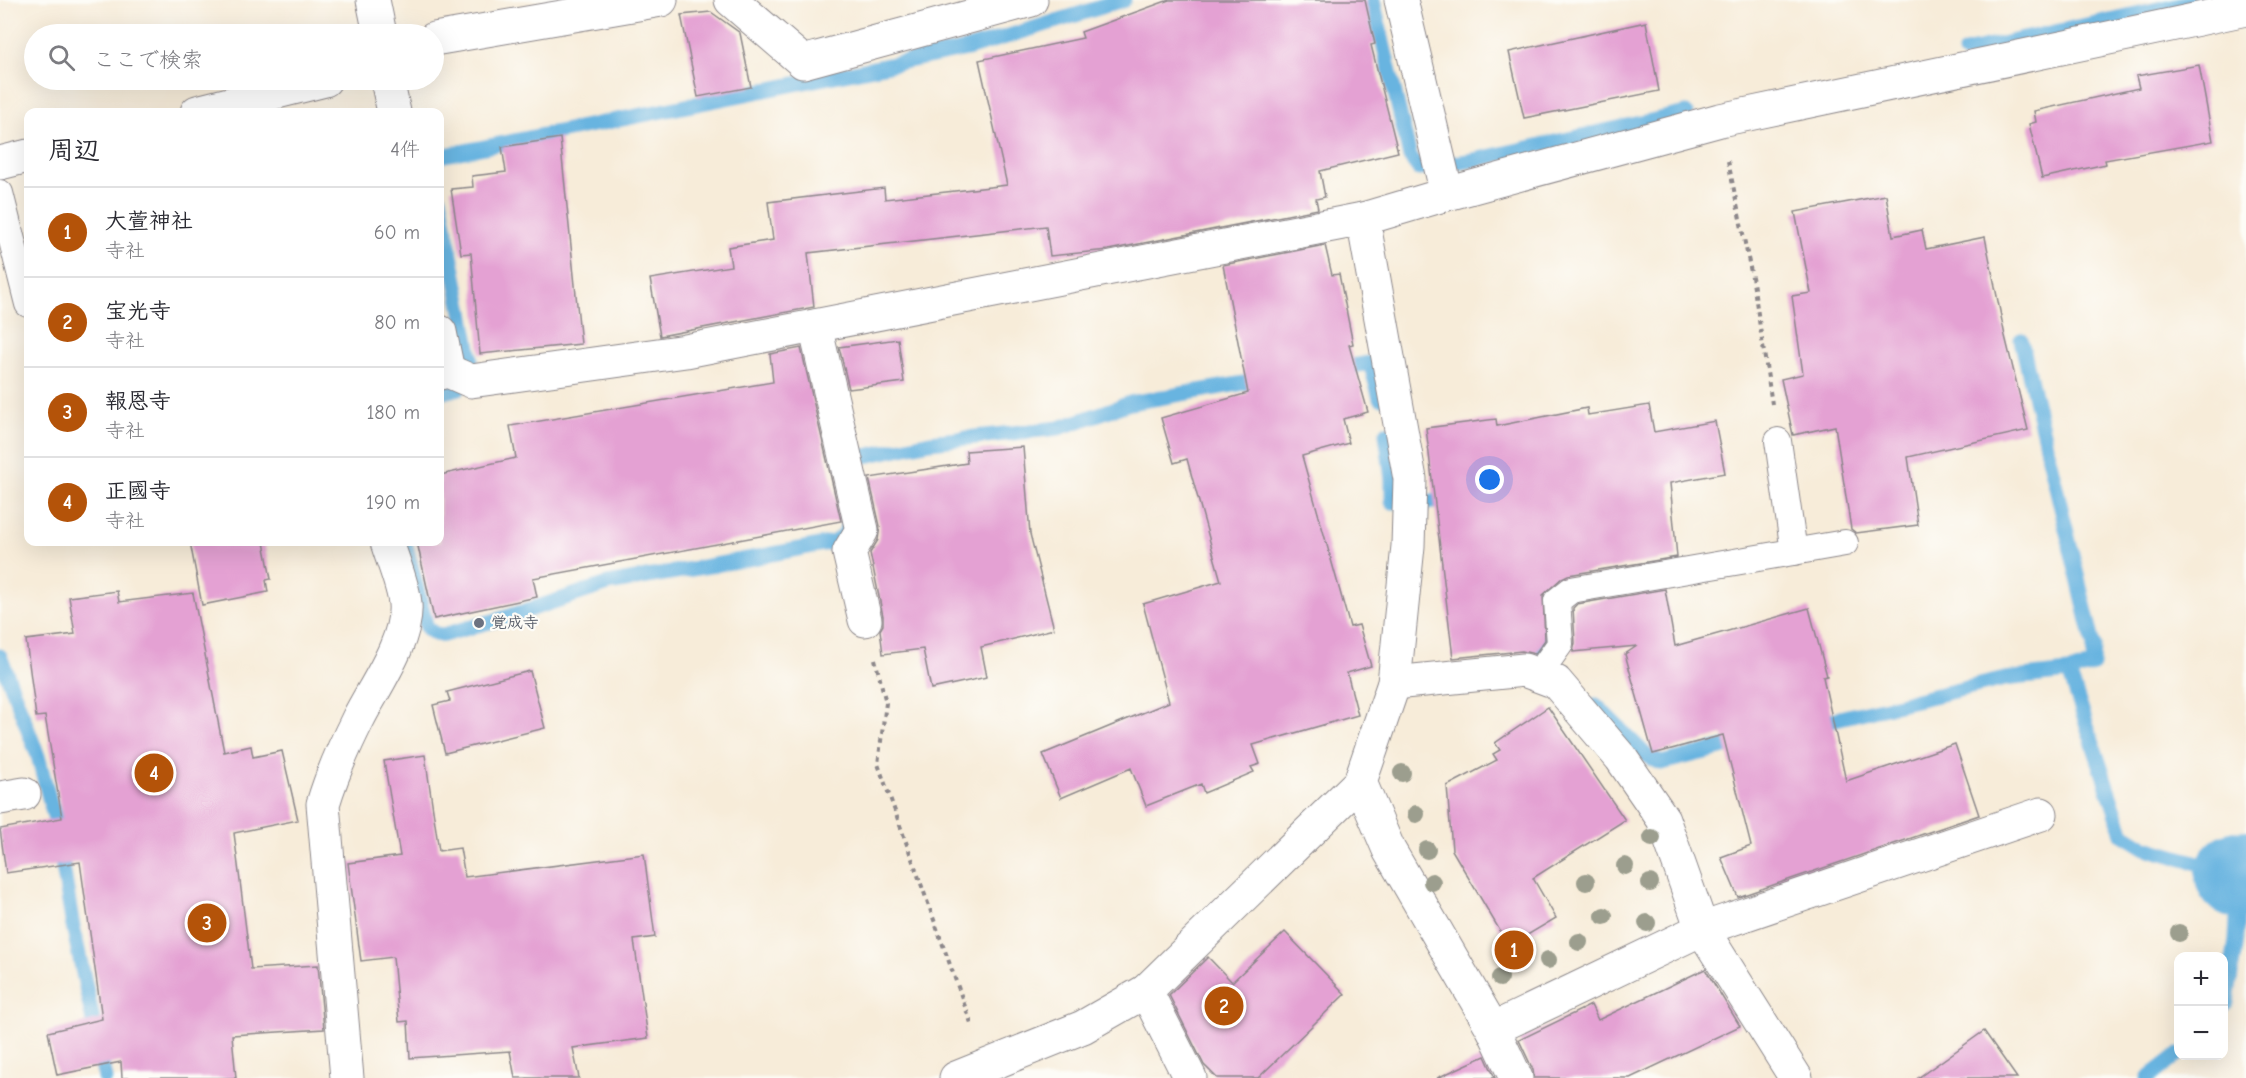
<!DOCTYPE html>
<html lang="ja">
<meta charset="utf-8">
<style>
body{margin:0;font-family:"Comic Neue","Klee One",sans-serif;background:#f2f2f3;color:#2b2b33}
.controls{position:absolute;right:18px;bottom:18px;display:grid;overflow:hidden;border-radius:12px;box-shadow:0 6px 24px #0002}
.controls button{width:54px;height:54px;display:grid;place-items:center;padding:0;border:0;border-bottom:2px solid #e1e1e2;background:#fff;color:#2b2b33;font:30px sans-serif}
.you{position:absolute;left:1490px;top:480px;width:21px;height:21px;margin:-15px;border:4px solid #fff;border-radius:50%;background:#1a73e8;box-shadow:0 0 0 9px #1a73e833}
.badge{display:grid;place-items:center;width:39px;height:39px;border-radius:50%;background:#b45309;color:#fff;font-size:20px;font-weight:700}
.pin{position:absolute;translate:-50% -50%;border:3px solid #fff;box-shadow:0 2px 6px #0006}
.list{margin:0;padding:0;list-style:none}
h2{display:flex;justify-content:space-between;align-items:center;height:78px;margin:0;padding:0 24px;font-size:26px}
h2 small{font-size:20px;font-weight:400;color:#7c7c81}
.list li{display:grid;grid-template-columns:39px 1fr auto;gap:18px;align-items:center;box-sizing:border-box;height:90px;padding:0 24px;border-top:2px solid #e1e1e2}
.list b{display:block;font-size:22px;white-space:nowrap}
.list p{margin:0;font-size:20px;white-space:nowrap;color:#7c7c81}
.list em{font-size:20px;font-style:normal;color:#7c7c81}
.icon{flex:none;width:33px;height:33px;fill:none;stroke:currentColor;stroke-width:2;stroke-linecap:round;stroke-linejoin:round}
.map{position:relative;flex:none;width:2246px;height:1078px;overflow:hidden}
.search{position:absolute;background:#fff;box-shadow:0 6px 24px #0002;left:24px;top:24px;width:420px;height:66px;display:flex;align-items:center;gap:15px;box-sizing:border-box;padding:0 21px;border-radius:33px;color:#7c7c81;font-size:22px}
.panel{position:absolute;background:#fff;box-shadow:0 6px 24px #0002;left:24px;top:108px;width:420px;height:438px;border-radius:12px}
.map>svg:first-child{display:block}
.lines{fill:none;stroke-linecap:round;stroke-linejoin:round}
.stream{stroke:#67b4e0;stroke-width:15}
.river{stroke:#67b4e0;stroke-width:88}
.building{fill:#e4a1d3}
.service-casing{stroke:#8c878a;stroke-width:28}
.minor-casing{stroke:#8c878a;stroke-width:35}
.path{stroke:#8c878a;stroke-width:4;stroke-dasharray:4.5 4.5;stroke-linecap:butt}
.service{stroke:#fff;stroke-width:26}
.minor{stroke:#fff;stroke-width:33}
.tree{fill:#9c9e8e}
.worship-dot{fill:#6b7280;stroke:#fdfcf7;stroke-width:2}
.labels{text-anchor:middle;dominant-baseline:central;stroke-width:4.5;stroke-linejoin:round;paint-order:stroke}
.worship-label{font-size:16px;font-weight:bold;fill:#5b616d;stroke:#fdfcf7;text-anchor:start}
</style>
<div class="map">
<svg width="2246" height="1078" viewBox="0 0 2246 1078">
<rect width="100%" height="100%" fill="#fdfcf7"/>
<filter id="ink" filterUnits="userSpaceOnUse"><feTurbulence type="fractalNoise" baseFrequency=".0167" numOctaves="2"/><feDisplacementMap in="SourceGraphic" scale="12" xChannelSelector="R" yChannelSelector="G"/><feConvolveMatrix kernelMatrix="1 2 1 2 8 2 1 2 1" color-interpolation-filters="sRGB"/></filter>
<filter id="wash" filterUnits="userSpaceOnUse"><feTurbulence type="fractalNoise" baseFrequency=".008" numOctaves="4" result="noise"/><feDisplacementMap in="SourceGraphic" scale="24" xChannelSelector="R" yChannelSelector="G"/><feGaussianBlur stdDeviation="1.35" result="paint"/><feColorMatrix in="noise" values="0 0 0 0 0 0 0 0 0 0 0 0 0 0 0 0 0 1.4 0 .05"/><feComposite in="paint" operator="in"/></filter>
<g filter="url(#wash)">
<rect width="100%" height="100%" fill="#f7ecd9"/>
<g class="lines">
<!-- stream -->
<g class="stream">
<path d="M1373,0L1410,157L1419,169L1474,160L1686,113"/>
<path d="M1965,52L2199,0"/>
<path d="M440,156L967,49L1124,0"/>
<path d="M440,199L471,358L459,388L440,393"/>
<path d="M2021,340L2094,646L2093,665L2069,672L2123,834L2146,848L2239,875L2236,940L2227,1002L2224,1006"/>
<path d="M1335,369L1370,363L1380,398"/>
<path d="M1386,433L1392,480V502H1427L1454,498"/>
<path d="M845,465L856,458L930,442L1059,428L1130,403L1267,379"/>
<path d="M405,542L427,628L435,634L443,635L507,617L608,584L742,560L834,542L845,534L848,523"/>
<path d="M1540,585L1544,607L1543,648L1554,662"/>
<path d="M0,656L38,756L56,824L72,921L105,1078"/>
<path d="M1596,705L1647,756L1661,763L1745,742"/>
<path d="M1814,724L2005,679L2069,672"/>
<path d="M2148,1078L2178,1055"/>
</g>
<!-- river -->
<path class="river" d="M2239,875L2246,874"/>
</g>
<g id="blocks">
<!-- building -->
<g class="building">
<path d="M1169,0H1365L1375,44L1371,45L1398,152L1320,171L1325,197L1316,199L1318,209L1108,250L1050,256L1046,226L808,253L814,307L660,336L650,279L731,266L728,247L773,240L768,202L884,188L885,199L1007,185L979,60L1083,38L1081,32Z"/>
<path d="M711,12L740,33L751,87L698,97L681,15Z"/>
<path d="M1646,22L1659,91L1524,118L1509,52Z"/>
<path d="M2199,65L2213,141L2105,160L2106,164L2042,178L2029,124L2036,122L2034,111L2139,88L2136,76Z"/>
<path d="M560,138L581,344L480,354L471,253L461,254L451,189L473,187L472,176L506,172L502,147Z"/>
<path d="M1886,195L1893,236L1922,230L1926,249L1985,237L2005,336L2028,430L1908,457L1918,525L1856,533L1851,529L1835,426L1793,435L1781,379L1803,374L1792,296L1811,293L1795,212Z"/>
<path d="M1325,245L1332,275L1339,274L1353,344L1349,345L1368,412L1343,419L1349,443L1302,456L1350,627L1359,625L1371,666L1347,673L1358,715L1253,745L1260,764L1251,767L1254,772L1204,793L1201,784L1146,806L1131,768L1061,798L1043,754L1169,702L1143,604L1221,581L1187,459L1174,463L1161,418L1248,393L1223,265Z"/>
<path d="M898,339L904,382L849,389L839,347Z"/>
<path d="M801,348L841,521L533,578L537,597L434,619L417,542H440V475L516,458L510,426L773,382L770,354Z"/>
<path d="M1649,405L1654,432L1715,421L1725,473L1670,483L1677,557L1568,575L1562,578L1543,595L1545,640L1535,654L1522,651L1453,658L1426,428L1496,419L1497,426L1587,408L1588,415Z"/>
<path d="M1023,447L1030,534L1054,629L981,647L987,677L931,689L923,649L883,654L880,630L883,625V616L870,553L878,540L880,526L869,478L967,463L966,451Z"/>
<path d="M190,542H264L271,579L266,580L268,592L202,605Z"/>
<path d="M1665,589L1675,646L1809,608L1827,676L1823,677L1846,781L1955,744L1979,815L1738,897L1721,857L1751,846L1723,735L1653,754L1625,654L1637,646L1573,652L1575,643L1573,608L1577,604Z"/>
<path d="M117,591L119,602L193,593L224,752L251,746L253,757L282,751L298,820L234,833L251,969L318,965L324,1029L232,1035L236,1078H122L121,1062L57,1075L48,1032L102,1019L80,862L6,873L0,829L62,818L45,716L36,717L26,640L75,634L69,597Z"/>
<path d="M530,671L545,728L445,753L433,705L450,701L447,692Z"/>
<path d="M1548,707L1625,820L1533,878L1556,918L1509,946L1452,850L1447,786L1497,760L1493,754L1500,750L1495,743Z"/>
<path d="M425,755L439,851L460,848L465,877L644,854L655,937L634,940L648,1038L573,1048L579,1078H515L510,1051L410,1058L408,1021L399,1022L393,957L361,961L348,863L400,856L384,761Z"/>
<path d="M1285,932L1345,994L1258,1078H1217L1204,1065L1169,995L1208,957L1232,982Z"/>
<path d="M1705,969L1740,1026L1630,1078H1534L1533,1070L1519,1040L1591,1005L1598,1020Z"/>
<path d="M1984,1031L2017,1078H1918Z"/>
<path d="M1485,1056L1495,1078H1437Z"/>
</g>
</g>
</g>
<g filter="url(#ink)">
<use href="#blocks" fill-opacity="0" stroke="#8c878a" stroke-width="1.5"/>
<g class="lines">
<defs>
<g id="service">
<path d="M0,193L28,304"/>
<path d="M1778,441L1794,552"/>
<path d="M1538,675L1560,644L1557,601L1571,590L1845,543"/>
</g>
<g id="minor">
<path d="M373,0L380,34"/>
<path d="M731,0L803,62L1031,0"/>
<path d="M1401,0L1447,194"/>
<path d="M434,39L661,0"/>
<path d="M387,80L394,112"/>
<path d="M197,112L325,80"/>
<path d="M0,163L28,156"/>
<path d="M815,326L862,530L849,552L865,620"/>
<path d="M440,332L448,371"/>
<path d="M440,373L448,371L471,381L686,351L1363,219L1447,194L1720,120L2246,9"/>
<path d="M1394,683L1524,670L1556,682L1621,758L1663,819L1702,929L1796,1078"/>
<path d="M1360,782L1389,850L1493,1029L1516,1078"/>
<path d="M0,798L24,794"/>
<path d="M1146,991L1190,1078"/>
<path d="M1493,1029L1702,929L2041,814"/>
<path d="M347,1078L323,804C332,774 344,747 358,719C374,687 408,641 405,604C404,587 392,559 387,542"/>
<path d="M956,1078L1083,1027L1146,991L1360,782L1394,683L1408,546L1410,479L1363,219"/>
</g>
</defs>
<!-- service casing -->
<use href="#service" class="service-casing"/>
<!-- minor casing -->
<use href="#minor" class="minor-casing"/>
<!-- path -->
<g class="path">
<path d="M1728,161L1753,282L1772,404"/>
<path d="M875,659L886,703L878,764L972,1026"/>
</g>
<!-- service -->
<use href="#service" class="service"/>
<!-- minor -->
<use href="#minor" class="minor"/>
</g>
<!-- trees -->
<g class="tree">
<circle cx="1402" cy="773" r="9"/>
<circle cx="1416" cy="814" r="9"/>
<circle cx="1652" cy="838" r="9"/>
<circle cx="1427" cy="850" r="9"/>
<circle cx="1625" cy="866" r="9"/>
<circle cx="1432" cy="882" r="9"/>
<circle cx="1586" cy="882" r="9"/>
<circle cx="1650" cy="883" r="9"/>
<circle cx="1604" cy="916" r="9"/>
<circle cx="1647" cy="923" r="9"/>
<circle cx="2179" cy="933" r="9"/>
<circle cx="1579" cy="942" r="9"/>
<circle cx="1548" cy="960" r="9"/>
<circle cx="1500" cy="978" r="9"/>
</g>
</g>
<!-- markers -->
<circle class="worship-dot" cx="479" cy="623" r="6"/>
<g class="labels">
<!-- worship labels -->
<g class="worship-label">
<text x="491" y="623">覚成寺</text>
</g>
</g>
</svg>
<div class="controls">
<button>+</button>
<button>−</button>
</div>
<div class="you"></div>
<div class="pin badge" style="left:1514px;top:950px">1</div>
<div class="pin badge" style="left:1224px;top:1006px">2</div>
<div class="pin badge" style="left:207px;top:923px">3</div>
<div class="pin badge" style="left:154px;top:773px">4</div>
<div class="search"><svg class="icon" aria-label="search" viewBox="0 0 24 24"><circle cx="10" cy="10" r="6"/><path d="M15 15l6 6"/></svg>ここで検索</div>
<section class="panel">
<h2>周辺<small>4件</small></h2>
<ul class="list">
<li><span class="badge">1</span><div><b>大萱神社</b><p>寺社</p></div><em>60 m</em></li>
<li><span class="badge">2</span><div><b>宝光寺</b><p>寺社</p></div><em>80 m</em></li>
<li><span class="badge">3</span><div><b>報恩寺</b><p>寺社</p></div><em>180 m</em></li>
<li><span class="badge">4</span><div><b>正國寺</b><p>寺社</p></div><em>190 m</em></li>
</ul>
</section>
</div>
